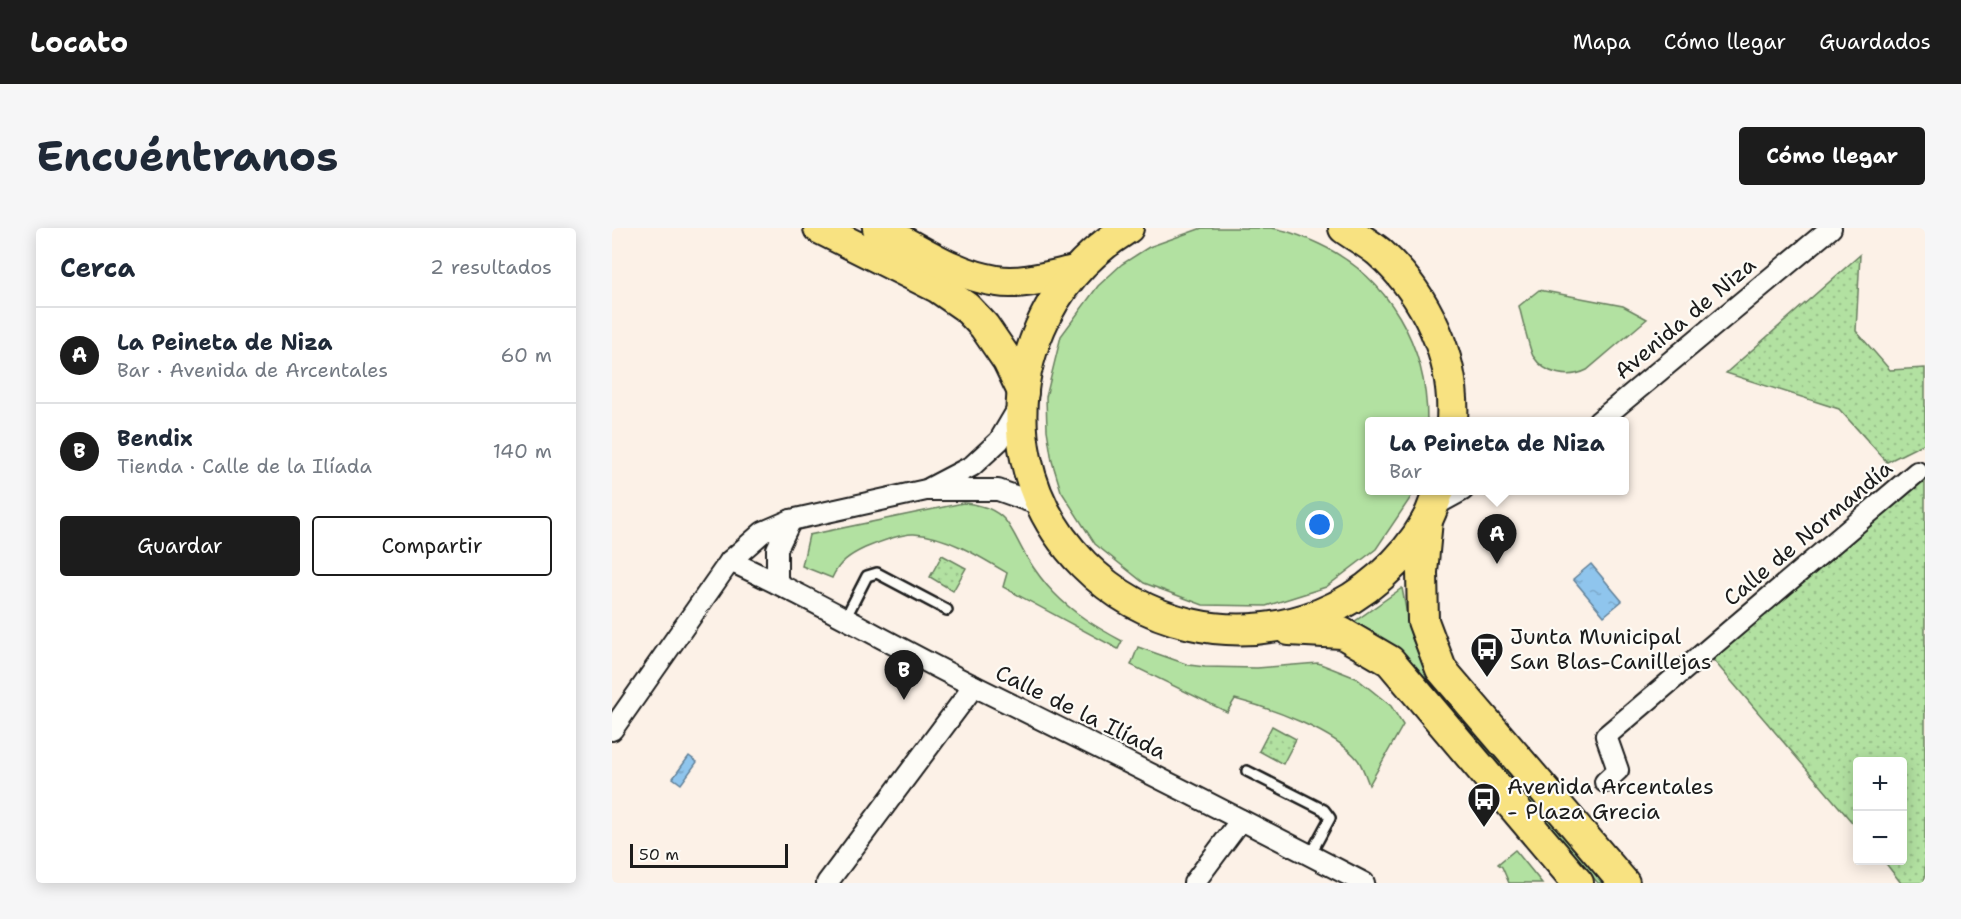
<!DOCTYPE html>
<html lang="es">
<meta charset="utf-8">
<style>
body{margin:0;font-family:"Shantell Sans",sans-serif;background:#f6f6f7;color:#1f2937}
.controls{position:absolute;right:18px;bottom:18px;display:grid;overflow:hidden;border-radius:6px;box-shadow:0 3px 15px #0003}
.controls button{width:54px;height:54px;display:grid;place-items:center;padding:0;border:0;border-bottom:2px solid #e0e1e3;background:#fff;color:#1f2937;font:30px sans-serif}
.scale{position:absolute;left:18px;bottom:15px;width:158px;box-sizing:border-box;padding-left:6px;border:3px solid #1c1c1c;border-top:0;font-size:16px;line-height:21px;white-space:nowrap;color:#1c1c1c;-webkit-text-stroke:4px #fdfcf7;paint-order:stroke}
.you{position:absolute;left:708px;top:297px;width:21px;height:21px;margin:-15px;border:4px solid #fff;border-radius:50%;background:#1a73e8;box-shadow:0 0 0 9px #1a73e833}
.badge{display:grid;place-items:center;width:39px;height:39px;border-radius:50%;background:#1c1c1c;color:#fff;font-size:20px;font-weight:700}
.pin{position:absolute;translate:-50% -50px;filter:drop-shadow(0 2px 3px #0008)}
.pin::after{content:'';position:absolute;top:32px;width:21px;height:18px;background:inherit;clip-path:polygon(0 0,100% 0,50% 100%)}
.popup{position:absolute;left:753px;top:189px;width:264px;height:78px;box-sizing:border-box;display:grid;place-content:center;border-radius:6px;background:#fff;filter:drop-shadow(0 2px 4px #0005);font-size:20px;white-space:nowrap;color:#747a83}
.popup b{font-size:22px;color:#1f2937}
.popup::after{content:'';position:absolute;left:50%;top:100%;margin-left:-12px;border:12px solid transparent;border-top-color:#fff}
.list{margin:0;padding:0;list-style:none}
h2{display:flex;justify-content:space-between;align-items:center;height:78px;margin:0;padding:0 24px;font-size:26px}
h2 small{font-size:20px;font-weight:400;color:#747a83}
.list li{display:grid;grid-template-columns:39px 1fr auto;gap:18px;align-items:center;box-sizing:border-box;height:96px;padding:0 24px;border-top:2px solid #e0e1e3}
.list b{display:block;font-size:22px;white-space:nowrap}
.list p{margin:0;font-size:20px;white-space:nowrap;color:#747a83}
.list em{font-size:20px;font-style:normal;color:#747a83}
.actions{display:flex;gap:12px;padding:18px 24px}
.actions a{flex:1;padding:14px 0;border:2px solid #1c1c1c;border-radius:6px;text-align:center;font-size:21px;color:#1c1c1c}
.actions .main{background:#1c1c1c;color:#fff}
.map{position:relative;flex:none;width:1313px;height:655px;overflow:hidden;border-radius:6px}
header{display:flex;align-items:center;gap:36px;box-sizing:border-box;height:84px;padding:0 30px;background:#1c1c1c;color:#fff}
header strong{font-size:28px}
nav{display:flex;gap:33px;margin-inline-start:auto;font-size:21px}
.intro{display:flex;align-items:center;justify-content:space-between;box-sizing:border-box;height:144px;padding:0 36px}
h1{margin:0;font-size:42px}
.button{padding:15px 27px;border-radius:6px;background:#1c1c1c;color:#fff;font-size:21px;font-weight:700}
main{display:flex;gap:36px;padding:0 36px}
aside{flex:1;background:#fff;border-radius:6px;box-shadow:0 3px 15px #0003}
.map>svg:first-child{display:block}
.grass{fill:url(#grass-dots);stroke:#677e5e;stroke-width:1.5}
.garden{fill:#b2e1a1;stroke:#677e5e;stroke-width:1.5}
.water{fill:url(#water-ripples);stroke:#618199;stroke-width:1.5}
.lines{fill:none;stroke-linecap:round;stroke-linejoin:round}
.lane-casing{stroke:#1c1c1c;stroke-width:14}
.street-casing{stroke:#1c1c1c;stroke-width:24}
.primary-casing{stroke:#1c1c1c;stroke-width:34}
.lane{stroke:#fdfcf7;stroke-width:9}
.street{stroke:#fdfcf7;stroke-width:20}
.primary{stroke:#f8e281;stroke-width:30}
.labels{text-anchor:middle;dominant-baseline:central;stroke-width:4.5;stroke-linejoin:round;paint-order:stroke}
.street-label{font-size:22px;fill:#1c1c1c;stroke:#fdfcf7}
.poi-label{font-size:22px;fill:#1c1c1c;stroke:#fdfcf7;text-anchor:start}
</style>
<header>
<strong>Locato</strong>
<nav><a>Mapa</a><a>Cómo llegar</a><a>Guardados</a></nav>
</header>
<div class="intro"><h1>Encuéntranos</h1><a class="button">Cómo llegar</a></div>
<main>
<aside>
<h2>Cerca<small>2 resultados</small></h2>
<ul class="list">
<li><span class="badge">A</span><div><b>La Peineta de Niza</b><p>Bar · Avenida de Arcentales</p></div><em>60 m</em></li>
<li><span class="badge">B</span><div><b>Bendix</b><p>Tienda · Calle de la Ilíada</p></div><em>140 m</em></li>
</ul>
<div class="actions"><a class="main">Guardar</a><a>Compartir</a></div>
</aside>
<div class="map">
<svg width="1313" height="655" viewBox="0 0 1313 655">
<defs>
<pattern id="grass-dots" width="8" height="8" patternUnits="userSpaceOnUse" patternTransform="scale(1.5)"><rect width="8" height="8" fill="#b2e1a1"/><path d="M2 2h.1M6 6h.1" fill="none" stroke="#98c08a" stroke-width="1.8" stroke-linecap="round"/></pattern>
<pattern id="water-ripples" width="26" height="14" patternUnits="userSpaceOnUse" patternTransform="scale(1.5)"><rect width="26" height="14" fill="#8fc5ed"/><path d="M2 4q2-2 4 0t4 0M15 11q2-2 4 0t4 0" fill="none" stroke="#7ba9cb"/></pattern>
</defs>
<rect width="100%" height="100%" fill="#fcf1e7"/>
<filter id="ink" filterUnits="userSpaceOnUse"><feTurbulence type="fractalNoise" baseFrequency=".0167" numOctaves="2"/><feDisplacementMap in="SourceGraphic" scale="12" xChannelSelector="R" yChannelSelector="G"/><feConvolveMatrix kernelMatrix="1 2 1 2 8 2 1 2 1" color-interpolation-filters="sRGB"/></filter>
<g filter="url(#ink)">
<!-- grass -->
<g class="grass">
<path d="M1248,27L1244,103L1278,142L1313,140V215L1275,234L1227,181L1114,145Z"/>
<path d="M1313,245V655H1289L1272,633L1290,632V534H1246L1245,600L1097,427Z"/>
<path d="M330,327L354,340L341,363L318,349Z"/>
<path d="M660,498L684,511L671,536L647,523Z"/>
</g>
<!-- garden -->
<g class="garden">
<path d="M590,0C613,0 637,0 659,0C675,2 692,9 707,16C777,49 815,118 815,193L758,194V262L801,263L799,269L764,321L714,359L654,378L591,377L532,355L483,316L449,263L440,233L435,202L434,169L449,108L486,58L510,36L537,19Z"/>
<path d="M927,62L1011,78L1035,91L975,142C957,151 933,147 921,128C918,123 909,86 907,78Z"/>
<path d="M351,275C366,276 383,281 393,292C402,303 407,317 414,328C422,341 432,355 442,365C462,386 486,400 510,413L506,421L391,359L395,345C367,328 335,308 302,306C289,305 265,315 253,320C238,327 227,334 220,350L190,338L197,307Z"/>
<path d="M790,360L799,408L811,437L993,655H986L803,437L779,416L742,396V394Z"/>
<path d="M526,419L577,437L593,439L645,440L706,435L744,450L779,478L791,497L757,557C754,549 751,539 746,532C723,503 658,480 623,471L615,484L519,437Z"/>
<path d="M903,622L904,623L930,655H897L890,639L886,636Z"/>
</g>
<!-- water -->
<g class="water">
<path d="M979,336L1010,373L992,388L961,351Z"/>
<path d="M77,528L85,534L69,556L61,550Z"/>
</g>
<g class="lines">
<defs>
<g id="lane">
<path d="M233,391L255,348L265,345L335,382"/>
<path d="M635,543L712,582L718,590L698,627"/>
</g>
<g id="street">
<path d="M986,194L1219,0"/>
<path d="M318,260L360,238L387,213L410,174"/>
<path d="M820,279L851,262"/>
<path d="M118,333C202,371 281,418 364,459C494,523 623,588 752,655"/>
<path d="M165,355V321L179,292"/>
<path d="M0,502L118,333L151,304L179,292L314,262H386L431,278"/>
<path d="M993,554L1006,542L994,508L1305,244"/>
<path d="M215,655L362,458"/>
<path d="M582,655L629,592"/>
</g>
<g id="primary">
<path d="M207,0L325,59L354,79L372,98L396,133L411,164"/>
<path d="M266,0C304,19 342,47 385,53C409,57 439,48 463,43"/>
<path d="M516,0C477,24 446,58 428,100C351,280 528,455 708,386C751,369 792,333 815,292C820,283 823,272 827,262"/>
<path d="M732,0C743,8 756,15 767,24C814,66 844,130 840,194"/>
<path d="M815,292L810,344L811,393L829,441L1012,655"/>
<path d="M677,402L730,405L778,433L966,655"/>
</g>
</defs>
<!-- lane casing -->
<use href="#lane" class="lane-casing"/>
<!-- street casing -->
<use href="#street" class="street-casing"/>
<!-- primary casing -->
<use href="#primary" class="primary-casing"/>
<!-- lane -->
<use href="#lane" class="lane"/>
<!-- street -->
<use href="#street" class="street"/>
<!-- primary -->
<use href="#primary" class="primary"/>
</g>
</g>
<!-- icons -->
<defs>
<symbol id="bus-pin" viewBox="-11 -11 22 30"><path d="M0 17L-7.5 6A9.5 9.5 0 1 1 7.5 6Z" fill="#1c1c1c" stroke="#fdfcf7"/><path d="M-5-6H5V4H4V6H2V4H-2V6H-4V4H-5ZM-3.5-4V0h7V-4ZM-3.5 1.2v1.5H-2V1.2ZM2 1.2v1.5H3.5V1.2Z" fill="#fff"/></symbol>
</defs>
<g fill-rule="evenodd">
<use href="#bus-pin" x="856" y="402" width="38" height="52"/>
<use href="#bus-pin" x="853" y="552" width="38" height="52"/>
</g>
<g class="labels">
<!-- street labels -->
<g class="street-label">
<text transform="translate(1073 90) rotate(-40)">Avenida de Niza</text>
<text transform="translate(1196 305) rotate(-40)">Calle de Normandía</text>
<text transform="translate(469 484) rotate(26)">Calle de la Ilíada</text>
</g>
<!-- poi labels -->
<g class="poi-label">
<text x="898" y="408">Junta Municipal<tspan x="898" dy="25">San Blas-Canillejas</tspan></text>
<text x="895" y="558">Avenida Arcentales<tspan x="895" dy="25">- Plaza Grecia</tspan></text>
</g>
</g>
</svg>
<div class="controls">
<button>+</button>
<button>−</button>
</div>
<div class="scale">50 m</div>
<div class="you"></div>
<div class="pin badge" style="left:885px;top:336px">A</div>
<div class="popup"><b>La Peineta de Niza</b>Bar</div>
<div class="pin badge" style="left:292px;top:472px">B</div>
</div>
</main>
